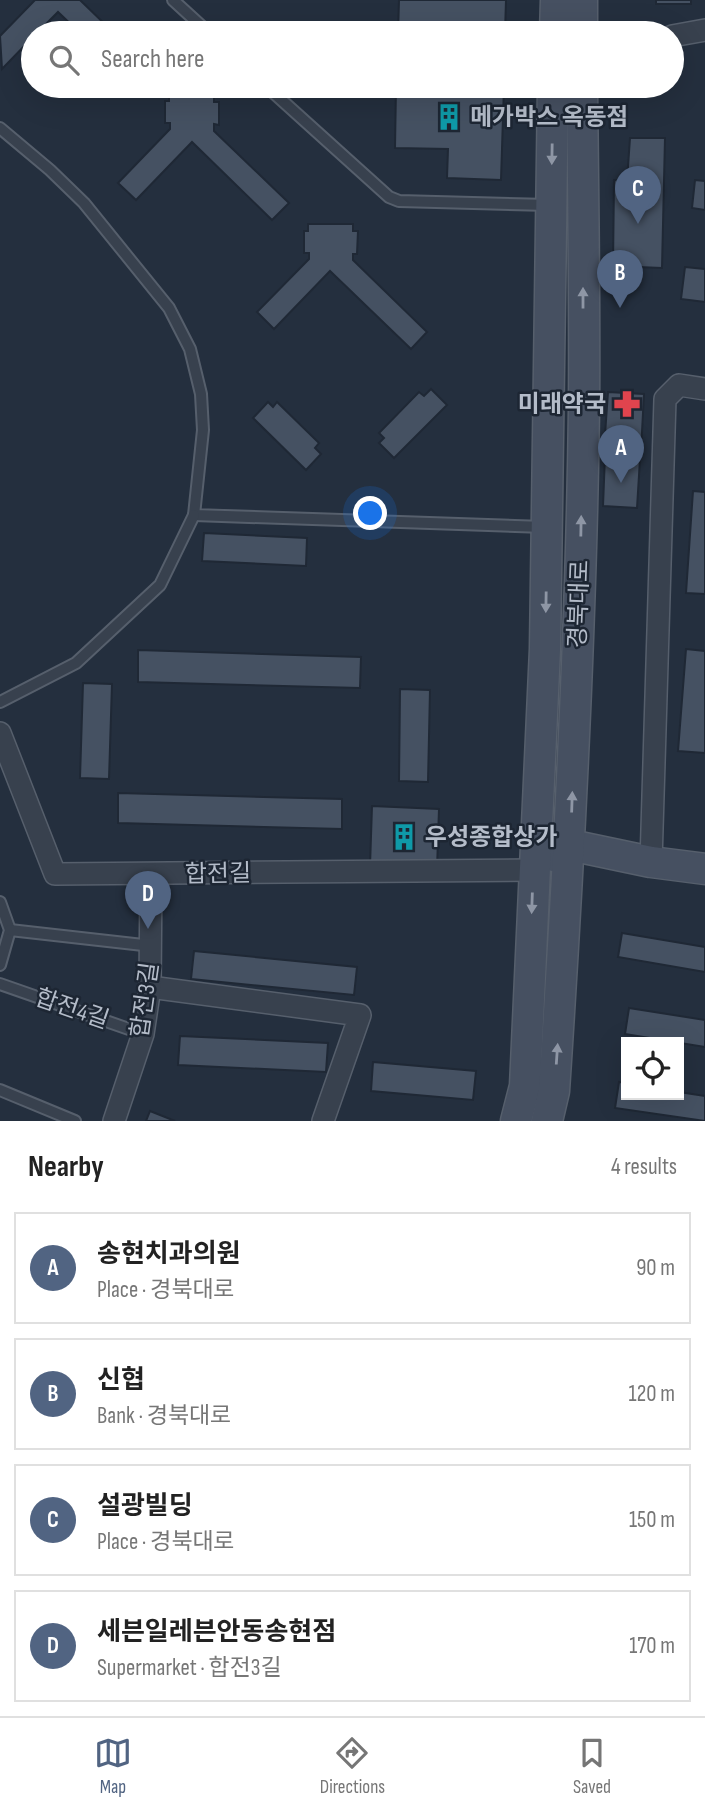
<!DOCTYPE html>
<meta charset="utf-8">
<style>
body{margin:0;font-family:"Sofia Sans Condensed","Noto Sans KR",sans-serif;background:#f2f2f2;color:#222}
.controls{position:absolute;right:21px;bottom:21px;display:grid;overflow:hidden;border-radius:0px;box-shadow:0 7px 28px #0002}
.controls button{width:63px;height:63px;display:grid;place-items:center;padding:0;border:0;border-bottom:2px solid #e0e0e0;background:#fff;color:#222;font:35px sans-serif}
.you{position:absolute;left:371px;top:514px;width:24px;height:24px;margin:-18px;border:5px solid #fff;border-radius:50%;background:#1a73e8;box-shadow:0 0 0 10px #1a73e833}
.badge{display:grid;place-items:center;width:46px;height:46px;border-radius:50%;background:#516482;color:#fff;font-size:23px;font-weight:700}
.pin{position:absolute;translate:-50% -58px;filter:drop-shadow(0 2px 4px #0008)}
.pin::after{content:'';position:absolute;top:37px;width:24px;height:21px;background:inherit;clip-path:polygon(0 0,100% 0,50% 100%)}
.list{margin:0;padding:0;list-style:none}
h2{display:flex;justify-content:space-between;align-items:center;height:91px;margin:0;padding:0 28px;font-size:30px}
h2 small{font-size:23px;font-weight:400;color:#767676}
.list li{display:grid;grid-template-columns:46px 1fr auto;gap:21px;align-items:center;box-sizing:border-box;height:112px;margin:0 14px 14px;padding:0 14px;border:2px solid #e0e0e0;border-radius:0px}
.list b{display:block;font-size:26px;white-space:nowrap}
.list p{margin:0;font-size:23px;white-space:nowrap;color:#767676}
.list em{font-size:23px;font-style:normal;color:#767676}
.icon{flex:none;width:38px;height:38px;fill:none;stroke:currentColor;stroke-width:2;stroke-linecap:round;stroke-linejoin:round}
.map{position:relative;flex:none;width:705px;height:1121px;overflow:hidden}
.search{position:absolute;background:#fff;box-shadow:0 7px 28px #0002;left:21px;right:21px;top:21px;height:77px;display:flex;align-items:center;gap:18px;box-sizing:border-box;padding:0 24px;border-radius:38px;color:#767676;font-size:26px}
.sheet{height:595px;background:#fff}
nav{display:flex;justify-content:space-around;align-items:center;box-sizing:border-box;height:98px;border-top:2px solid #e0e0e0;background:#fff;font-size:19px;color:#767676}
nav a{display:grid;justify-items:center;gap:4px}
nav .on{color:#516482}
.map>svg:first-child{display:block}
.building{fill:#455162;stroke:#1f2835;stroke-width:2}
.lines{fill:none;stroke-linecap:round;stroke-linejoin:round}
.lane-casing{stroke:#565f6c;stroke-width:14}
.street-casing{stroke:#565f6c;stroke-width:24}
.secondary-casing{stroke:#565f6c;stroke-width:33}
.lane{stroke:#38414e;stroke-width:10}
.street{stroke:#38414e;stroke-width:21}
.secondary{stroke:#465061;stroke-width:30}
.oneway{fill:#8e96a5}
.labels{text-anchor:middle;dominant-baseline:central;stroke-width:5;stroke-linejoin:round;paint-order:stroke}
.poi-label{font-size:24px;font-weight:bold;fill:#b4bcc9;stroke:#1d2633;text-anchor:start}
.street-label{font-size:24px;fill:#b4bcc9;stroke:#1d2633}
</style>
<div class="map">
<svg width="705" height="1121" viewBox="0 0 705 1121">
<rect width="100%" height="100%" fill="#242f3e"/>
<!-- building -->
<g class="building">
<path d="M35,0H80L114,33H80L58,12L37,33H33V37L2,69L0,36Z"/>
<path d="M399,0H506L505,33H398Z"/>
<rect x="656" y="0" width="35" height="4"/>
<path d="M396,86H504L501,180L447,178L448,149L395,148Z"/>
<path d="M169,95H214V102H219V125L214,124V131L289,203L272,220L192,142L136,200L118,183L170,129V123H165V101H169Z"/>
<path d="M630,138H665L662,268L613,266L614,180L627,181Z"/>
<path d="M695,180L705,181V210L692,208Z"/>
<path d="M308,224H353V231H358L357,254H353V260L427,332L411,349L330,271L274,329L257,312L309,259V253H304V231H308Z"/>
<path d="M685,267L705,269V302L681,299Z"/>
<path d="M431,389L447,405L394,458L379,443L384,438L379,433L419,392L424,396Z"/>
<path d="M608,392L644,394L641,451L604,449Z"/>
<path d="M268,402L273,407L277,402L319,443L315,448L321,454L306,470L253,418Z"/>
<path d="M605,455L640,459L637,508L603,506Z"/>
<path d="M693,491L705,492V594L686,593Z"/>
<path d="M204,533L307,538L306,566L202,561Z"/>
<path d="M686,649L705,651V753L678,751Z"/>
<path d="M138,650L361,657L360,688L138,682Z"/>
<path d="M83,683L112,684L109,779L80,778Z"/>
<path d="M400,689L430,690L428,782L399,781Z"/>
<path d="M118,793L342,799V829L118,823Z"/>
<path d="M372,806L439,809L437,869L370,866Z"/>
<path d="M622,933L705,947V972L618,957Z"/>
<path d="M194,951L357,967L354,995L191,979Z"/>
<path d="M629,1008L705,1020V1047L625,1034Z"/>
<path d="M180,1036L328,1043L326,1072L178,1065Z"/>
<path d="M373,1062L476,1071L473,1100L371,1091Z"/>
<path d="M619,1082L626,1083V1095H679V1092L705,1096V1121L615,1108Z"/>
<path d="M150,1111L175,1121H146Z"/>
</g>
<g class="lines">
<defs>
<g id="lane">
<path d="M173,0L209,33"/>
<path d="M266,86L389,197L399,201L549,205"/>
<path d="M0,128L50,170L84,203L169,308L190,349L201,394L203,430L194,515L544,527"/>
<path d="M0,702L76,663L160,585L194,515"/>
<path d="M0,902L10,930L0,965"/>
<path d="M10,930L152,946"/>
<path d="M0,984L143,1034"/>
<path d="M0,1090L75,1121"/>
</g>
<g id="street">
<path d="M672,36L705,30"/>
<path d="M0,733L55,874L533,870"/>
<path d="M651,862L665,399L679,385L705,389"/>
<path d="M150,987L360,1015L323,1121"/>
<path d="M114,1121L143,1034L150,987L151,875"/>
</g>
<g id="secondary">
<path d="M555,33L556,0"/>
<path d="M582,33V0"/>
<path d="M554,856L570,845L651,862L705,869"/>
<path d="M516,1121L525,1086L545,649L553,86"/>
<path d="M547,1121L554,1091C569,864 581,636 584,409C585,301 583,193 582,86"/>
</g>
</defs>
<!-- lane casing -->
<use href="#lane" class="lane-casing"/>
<!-- street casing -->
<use href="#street" class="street-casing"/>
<!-- secondary casing -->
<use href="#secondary" class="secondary-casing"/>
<!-- lane -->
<use href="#lane" class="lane"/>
<!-- street -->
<use href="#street" class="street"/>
<!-- secondary -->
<use href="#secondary" class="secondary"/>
</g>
<!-- one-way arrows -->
<defs><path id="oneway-solid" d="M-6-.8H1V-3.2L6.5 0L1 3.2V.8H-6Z" transform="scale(1.75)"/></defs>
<g class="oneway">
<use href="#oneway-solid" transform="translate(552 154) rotate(91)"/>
<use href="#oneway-solid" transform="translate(583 298) rotate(-90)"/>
<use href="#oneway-solid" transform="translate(581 526) rotate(-89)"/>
<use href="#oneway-solid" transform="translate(546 602) rotate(91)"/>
<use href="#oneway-solid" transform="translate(572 802) rotate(-88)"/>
<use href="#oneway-solid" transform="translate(532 903) rotate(92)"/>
<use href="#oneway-solid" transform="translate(557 1054) rotate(-86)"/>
</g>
<!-- icons -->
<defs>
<symbol id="building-bare" viewBox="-9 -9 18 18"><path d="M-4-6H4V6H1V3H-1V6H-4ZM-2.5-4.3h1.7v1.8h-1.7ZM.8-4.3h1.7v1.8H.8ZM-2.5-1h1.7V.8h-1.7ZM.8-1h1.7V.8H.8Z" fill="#0f9aa8" stroke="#1d2633" stroke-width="2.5" paint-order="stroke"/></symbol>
<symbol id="pharmacy-bare" viewBox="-9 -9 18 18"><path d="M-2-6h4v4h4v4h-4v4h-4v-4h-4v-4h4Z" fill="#e0444e" stroke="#1d2633" stroke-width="2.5" paint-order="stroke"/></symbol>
</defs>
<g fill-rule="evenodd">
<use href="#building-bare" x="430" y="98" width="38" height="38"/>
<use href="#pharmacy-bare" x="608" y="385" width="38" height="38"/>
<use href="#building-bare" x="385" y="818" width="38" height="38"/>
</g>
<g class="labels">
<!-- poi labels -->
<g class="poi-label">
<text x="470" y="117">메가박스 옥동점</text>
<text x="606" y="404" text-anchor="end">미래약국</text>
<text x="425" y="837">우성종합상가</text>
</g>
<!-- street labels -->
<g class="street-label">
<text transform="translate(579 604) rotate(-88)">경북대로</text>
<text transform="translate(218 874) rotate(-1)">합전길</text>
<text transform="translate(145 1000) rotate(-82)">합전3길</text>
<text transform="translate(72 1009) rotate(19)">합전4길</text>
</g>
</g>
</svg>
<div class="controls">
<button><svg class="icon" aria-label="locate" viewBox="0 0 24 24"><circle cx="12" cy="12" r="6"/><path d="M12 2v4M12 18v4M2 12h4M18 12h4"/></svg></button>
</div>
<div class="you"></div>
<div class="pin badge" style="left:621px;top:483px">A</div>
<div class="pin badge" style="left:620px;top:308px">B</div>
<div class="pin badge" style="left:638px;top:224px">C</div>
<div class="pin badge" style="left:148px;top:929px">D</div>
<div class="search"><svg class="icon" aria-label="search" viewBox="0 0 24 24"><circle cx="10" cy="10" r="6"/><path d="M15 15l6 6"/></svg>Search here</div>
</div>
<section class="sheet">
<h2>Nearby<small>4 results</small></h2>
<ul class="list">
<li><span class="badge">A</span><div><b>송현치과의원</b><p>Place · 경북대로</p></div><em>90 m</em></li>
<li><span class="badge">B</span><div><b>신협</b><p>Bank · 경북대로</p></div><em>120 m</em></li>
<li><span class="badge">C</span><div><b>설광빌딩</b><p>Place · 경북대로</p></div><em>150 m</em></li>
<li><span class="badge">D</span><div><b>세븐일레븐안동송현점</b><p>Supermarket · 합전3길</p></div><em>170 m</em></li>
</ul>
</section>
<nav>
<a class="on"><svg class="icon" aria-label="map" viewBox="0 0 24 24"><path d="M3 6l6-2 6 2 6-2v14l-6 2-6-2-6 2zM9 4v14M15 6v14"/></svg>Map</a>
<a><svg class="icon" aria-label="directions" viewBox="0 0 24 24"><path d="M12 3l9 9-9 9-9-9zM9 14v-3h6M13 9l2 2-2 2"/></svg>Directions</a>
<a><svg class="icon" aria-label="saved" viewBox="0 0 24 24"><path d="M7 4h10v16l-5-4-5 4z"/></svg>Saved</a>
</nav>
